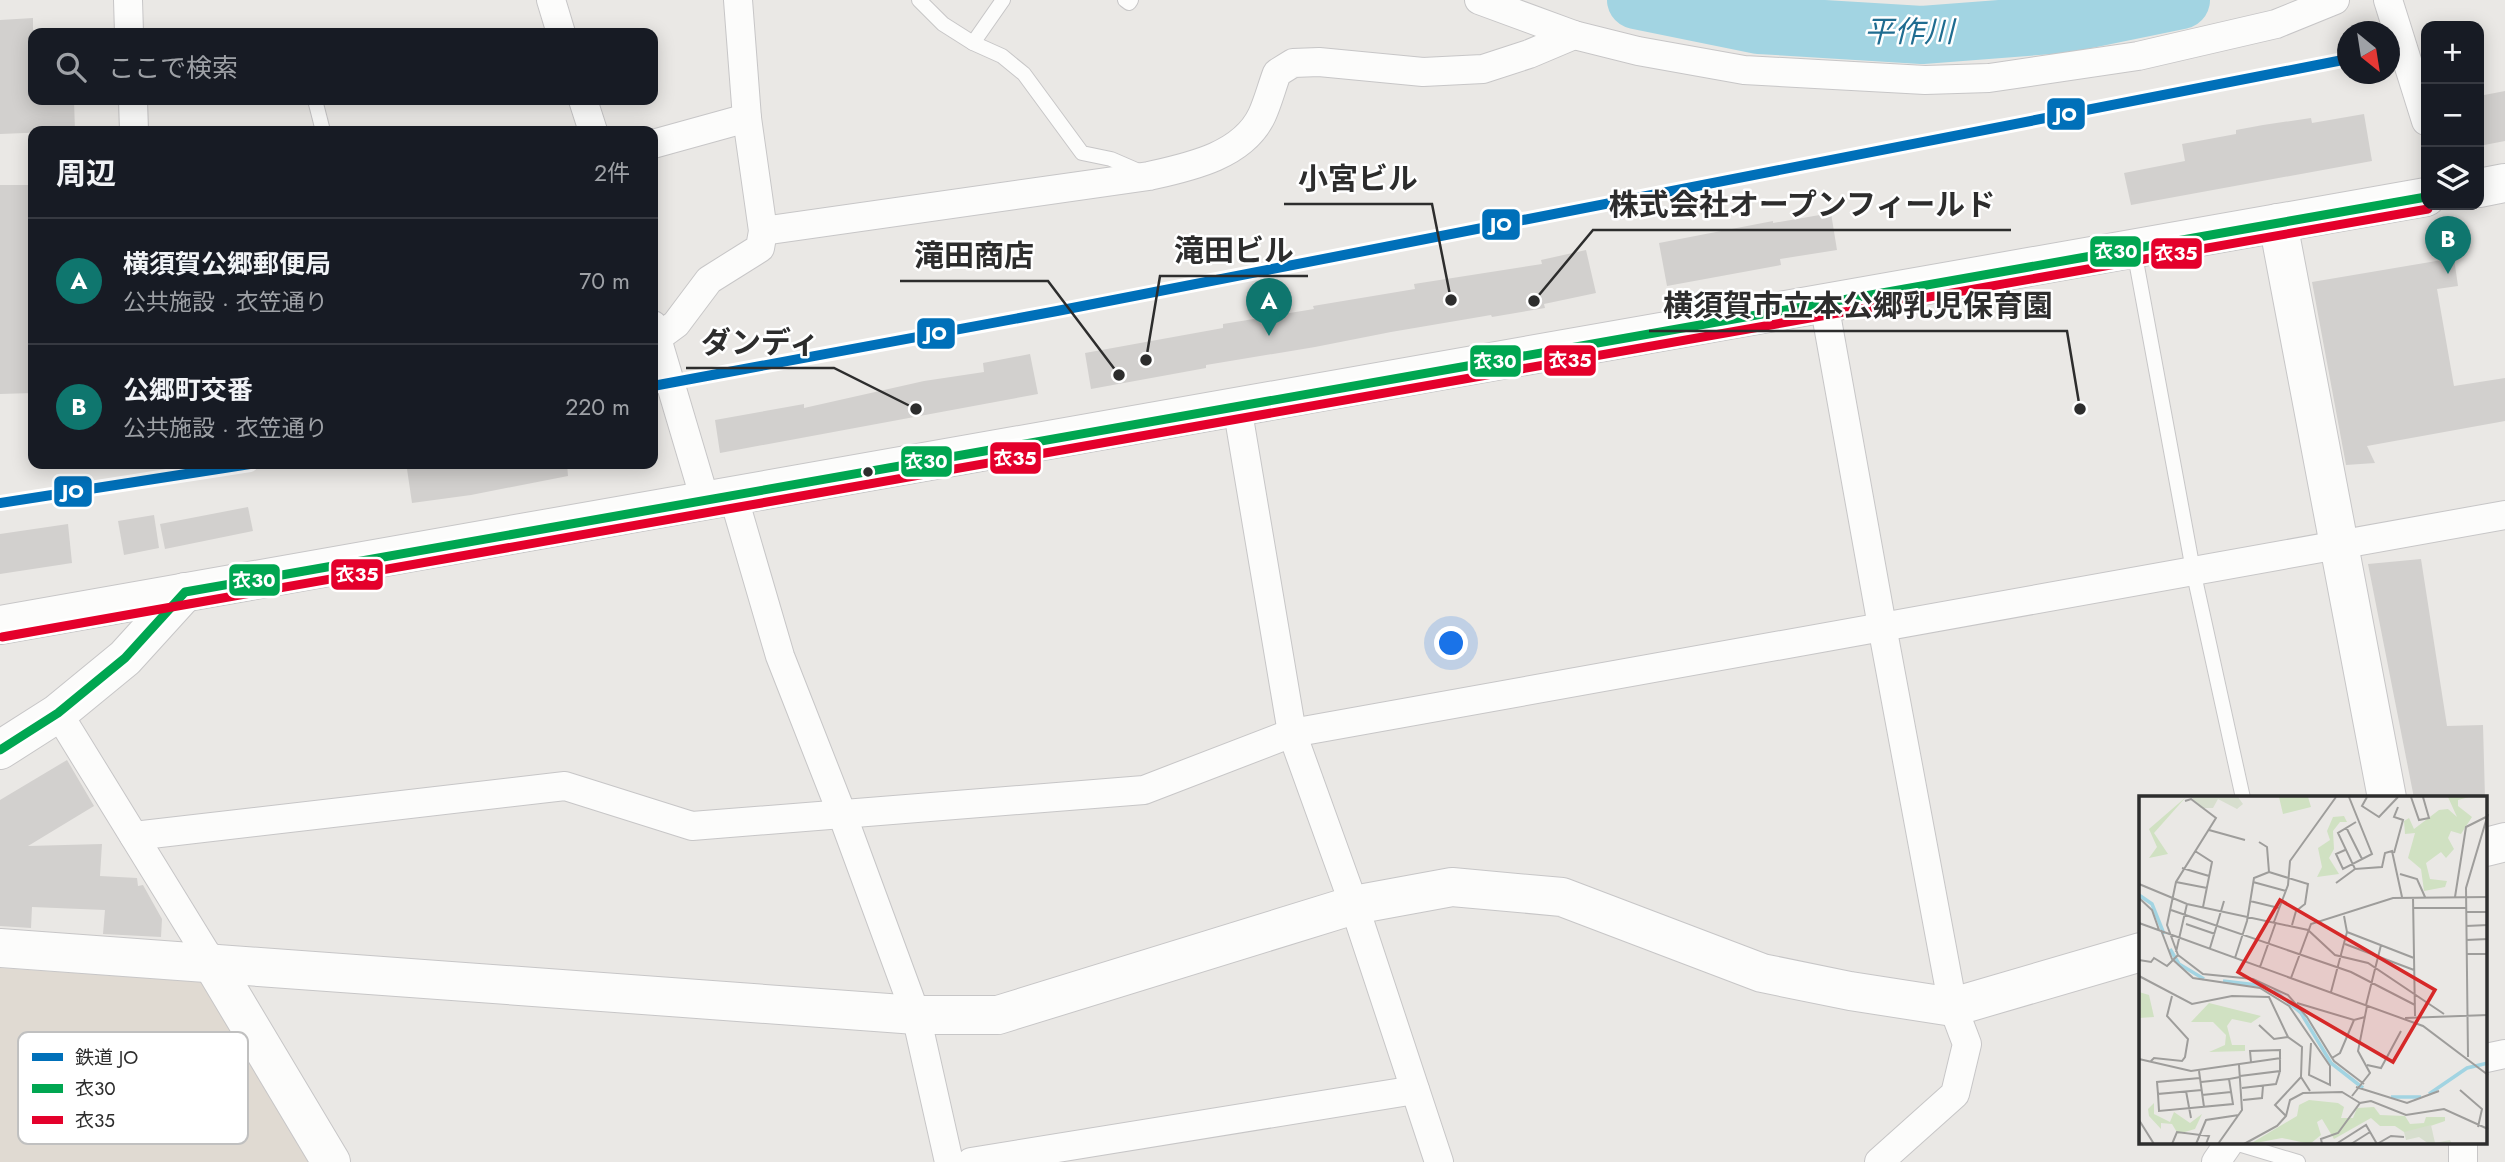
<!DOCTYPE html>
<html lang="ja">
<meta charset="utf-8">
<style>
body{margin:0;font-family:Jost,"Noto Sans JP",sans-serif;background:#242831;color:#f1f3f6}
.controls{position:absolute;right:21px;top:21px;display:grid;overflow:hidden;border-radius:14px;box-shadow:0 4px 18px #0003}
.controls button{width:63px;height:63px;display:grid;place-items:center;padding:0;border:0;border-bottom:2px solid #363941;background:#171b24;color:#f1f3f6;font:35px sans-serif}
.compass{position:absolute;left:2337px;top:21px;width:63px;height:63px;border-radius:50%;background:#171b24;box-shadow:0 4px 18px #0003;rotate:150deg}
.you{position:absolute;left:1452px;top:644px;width:24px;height:24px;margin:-18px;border:5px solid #fff;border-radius:50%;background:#1a73e8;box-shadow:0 0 0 10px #1a73e833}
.badge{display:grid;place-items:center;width:46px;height:46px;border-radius:50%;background:#0f766e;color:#fff;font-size:23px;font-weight:700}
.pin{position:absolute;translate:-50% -58px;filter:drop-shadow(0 2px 4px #0008)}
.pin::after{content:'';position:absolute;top:37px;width:24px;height:21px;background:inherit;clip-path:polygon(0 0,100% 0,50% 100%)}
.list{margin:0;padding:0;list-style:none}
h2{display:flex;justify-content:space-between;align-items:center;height:91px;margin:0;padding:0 28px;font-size:30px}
h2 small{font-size:23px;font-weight:400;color:#9ea1a6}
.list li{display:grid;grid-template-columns:46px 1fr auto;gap:21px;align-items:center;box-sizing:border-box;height:126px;padding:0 28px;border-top:2px solid #363941}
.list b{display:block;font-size:26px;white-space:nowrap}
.list p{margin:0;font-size:23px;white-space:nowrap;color:#9ea1a6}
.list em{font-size:23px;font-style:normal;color:#9ea1a6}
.icon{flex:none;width:38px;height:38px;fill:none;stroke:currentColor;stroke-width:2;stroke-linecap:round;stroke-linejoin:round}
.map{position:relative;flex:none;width:2505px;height:1162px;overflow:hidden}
.search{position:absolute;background:#171b24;box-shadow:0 4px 18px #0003;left:28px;top:28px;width:630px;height:77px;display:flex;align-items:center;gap:18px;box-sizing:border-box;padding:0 24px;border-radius:14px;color:#9ea1a6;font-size:26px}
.panel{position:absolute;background:#171b24;box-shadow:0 4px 18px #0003;left:28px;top:126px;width:630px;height:343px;border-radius:14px}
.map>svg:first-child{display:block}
.education{fill:#e0dad2}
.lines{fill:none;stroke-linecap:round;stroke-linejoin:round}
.river{stroke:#a2d4e2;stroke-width:58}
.building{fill:#d2d0ce}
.lane-casing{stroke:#c7c6c7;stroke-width:16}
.street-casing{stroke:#c7c6c7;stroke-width:30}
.secondary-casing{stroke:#c7c6c7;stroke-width:40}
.lane{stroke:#fcfcfb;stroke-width:14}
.street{stroke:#fcfcfb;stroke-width:28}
.secondary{stroke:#fcfcfb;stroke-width:38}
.bus-1-casing{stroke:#fff;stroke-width:14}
.bus-2-casing{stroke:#fff;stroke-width:14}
.bus-1{stroke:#00a651;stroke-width:9}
.bus-2{stroke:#e4002b;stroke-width:9}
.rail-1-casing{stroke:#fff;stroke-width:16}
.rail-1{stroke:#0070b9;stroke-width:10}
.bus-dot{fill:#2d2d2d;stroke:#fff;stroke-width:2.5}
.labels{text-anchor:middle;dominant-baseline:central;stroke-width:5;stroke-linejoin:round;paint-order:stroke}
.water-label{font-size:30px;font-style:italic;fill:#1f6c90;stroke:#fff}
.inset-river{fill:none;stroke:#a2d4e2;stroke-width:3.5}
.inset-road{fill:none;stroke:#9e9d9b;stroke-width:2}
.view{fill:#d62828;fill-opacity:0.15;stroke:#d62828;stroke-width:3.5}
.inset-edge{fill:none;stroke:#2d2d2d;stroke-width:3.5}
.key{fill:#fff;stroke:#c0c0c0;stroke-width:2}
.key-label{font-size:19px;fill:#2d2d2d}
.leader{fill:none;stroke:#2d2d2d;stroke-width:2.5}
.callout-dot{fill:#2d2d2d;stroke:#fff;stroke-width:2.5}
.callout-label{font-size:30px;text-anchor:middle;font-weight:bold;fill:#2d2d2d;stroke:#fff;stroke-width:5;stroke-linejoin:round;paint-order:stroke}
.line-badge{stroke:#fff;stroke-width:2.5}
.badge-label{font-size:19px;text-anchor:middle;font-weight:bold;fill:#fff}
</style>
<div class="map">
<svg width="2505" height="1162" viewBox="0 0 2505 1162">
<rect width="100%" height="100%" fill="#eae8e5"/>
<!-- education -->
<path class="education" d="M0,968L204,982L312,1162H0Z"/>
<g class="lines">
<!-- river -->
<path class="river" d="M1636,0L1759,25L1922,35L2064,24L2181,0"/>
</g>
<!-- building -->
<g class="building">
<path d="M33,18V100H74L75,131L0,134V20Z"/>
<path d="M2505,91V141L2479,146V96Z"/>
<path d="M2364,114L2372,161L2131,205L2124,173L2185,161L2182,144L2236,134V130L2263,125L2311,118L2312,123Z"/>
<path d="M0,185H28L31,205H33V393L0,394Z"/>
<path d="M1831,213L1837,250L1780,259L1781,265L1667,286L1659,243L1773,221V223Z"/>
<path d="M1586,250L1596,293L1544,304L1545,308L1492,317L1491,315L1391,332L1315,347L1206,365V368L1091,389L1085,353L1223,328V324L1314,309L1313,306L1415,289L1414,284L1542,264L1541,260Z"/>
<path d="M2454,258L2458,286L2437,289L2454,386L2505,378V421L2367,446L2375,463L2346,465L2312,282Z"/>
<path d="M1030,354L1038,394L720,453L715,420L804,404V408L924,381L984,372L983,363Z"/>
<path d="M427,464H463L464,467L488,464H567L568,476L471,495L412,503L407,469Z"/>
<path d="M248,507L253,531L165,549L160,524Z"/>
<path d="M154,515L159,548L124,555L118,521Z"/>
<path d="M68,524L72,563L0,574V534Z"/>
<path d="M2421,559L2447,726L2483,725L2485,798H2414L2368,564Z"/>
<path d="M67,760L94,806L28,846L102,844L100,876L137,878L138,886L143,885L162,919L161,937L103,934L105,910L32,907L31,928L0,926V800Z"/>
</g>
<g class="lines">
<defs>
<g id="lane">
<path d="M919,0L943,24L973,43L1002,56L1024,74L1082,153L1111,159L1141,172"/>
<path d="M1125,0L1129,3L1131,0"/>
<path d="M973,43L1003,0"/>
<path d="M315,100L323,131"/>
<path d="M2134,250L2193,570L2243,798"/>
<path d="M2235,1143L2298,1162"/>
</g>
<g id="street">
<path d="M128,0L129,33"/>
<path d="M551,0L561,33"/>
<path d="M1479,0L1574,35L1638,51L1744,70L1925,80L1989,78L2138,56L2276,24L2335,0"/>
<path d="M2388,0L2426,121"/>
<path d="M133,100L134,131"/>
<path d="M583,100L593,131"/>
<path d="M653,144L747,118"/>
<path d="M763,231L1149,176C1189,167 1243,156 1262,115C1268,102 1272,86 1277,73L1293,63L1319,62L1423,72L1483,69L1529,54L1574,35"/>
<path d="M1824,303L1882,626L1953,1007L1967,1044L1955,1094L1879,1162"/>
<path d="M653,325L705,500"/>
<path d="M657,338L676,324L709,280L760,248L763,231L747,118L738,0"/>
<path d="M1237,406L1292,733L1354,905L1439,1162"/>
<path d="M733,495L780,656L842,814L916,1015L949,1162"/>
<path d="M58,713L212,963"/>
<path d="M134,836L565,786L692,826L1144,790L1292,733L2505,515"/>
<path d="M2486,1058L2505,1054"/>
<path d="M2463,1143V1162"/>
<path d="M971,1162L1415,1090"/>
<path d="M2216,1162L2229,1143"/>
</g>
<g id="secondary">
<path d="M2479,188L2505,183"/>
<path d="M2278,223L2387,798"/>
<path d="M0,625L2426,197"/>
<path d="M0,750L58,713L125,658L185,592"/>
<path d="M2486,847L2505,842"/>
<path d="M0,948L916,1015H998L1354,905L1452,887L1562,897L1762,973L1850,991L1953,1007L2141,952"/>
<path d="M212,963L331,1162"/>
</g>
</defs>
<!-- lane casing -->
<use href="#lane" class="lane-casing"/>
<!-- street casing -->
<use href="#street" class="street-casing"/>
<!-- secondary casing -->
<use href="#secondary" class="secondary-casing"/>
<!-- lane -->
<use href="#lane" class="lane"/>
<!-- street -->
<use href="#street" class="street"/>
<!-- secondary -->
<use href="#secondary" class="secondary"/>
<defs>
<path id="bus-1" d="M0,750L58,713L125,658L185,592L2426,197"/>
<path id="bus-2" d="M2,637L2428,209"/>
</defs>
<!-- bus-1 casing -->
<use href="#bus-1" class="bus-1-casing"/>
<!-- bus-2 casing -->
<use href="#bus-2" class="bus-2-casing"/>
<!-- bus-1 -->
<use href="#bus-1" class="bus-1"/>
<!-- bus-2 -->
<use href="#bus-2" class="bus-2"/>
<defs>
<g id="rail-1">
<path d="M653,386L1057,311L2348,59"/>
<path d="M0,503L250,464"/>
</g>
</defs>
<!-- rail-1 casing -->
<use href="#rail-1" class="rail-1-casing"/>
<!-- rail-1 -->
<use href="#rail-1" class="rail-1"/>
</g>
<!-- markers -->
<circle class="bus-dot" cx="868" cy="472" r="6"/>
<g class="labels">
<!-- water labels -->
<g class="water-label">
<text x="1909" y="31">平作川</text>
</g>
</g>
<!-- overview -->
<g transform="translate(2139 796)">
<rect width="348" height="348" fill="#eae8e5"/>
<path d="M47,1L15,37L29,58L10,62L18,51L10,33ZM140,1H169L172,11L144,18ZM309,1H330L319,4V10L333,21L322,38L312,35L309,42L315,53L307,62L302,56L287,67L291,83L308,85L306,91L285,95L282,73L269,62L276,37L266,38L265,25L270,22L275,33L300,14L309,13L318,21ZM205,20L208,26H201L194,35L195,53L190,62L200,78L178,81L183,71L179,52L191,44L188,35L194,21ZM0,196L10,199L15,221L0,222ZM70,207L122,220L112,227L93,223L88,230L93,249H106V255L70,256L86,249L87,239L74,226H52ZM170,304L199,307L205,311L202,322H214L218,312L235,311L241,319L266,320L271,328L285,327L287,321H306V325L268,338L256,330H241L232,322L195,343L183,323L178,326L182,339L171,348L143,342L111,348L158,320L160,309ZM15,307V318L31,326L35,316L51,327L63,318L56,333L39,338L33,328L22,327V333L10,320L9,313Z" fill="#d0e1c2"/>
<path d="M52,1H99L104,8L98,13L79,3L74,12H62ZM292,329L296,347L311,344L313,348H290L280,341L267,344L265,336Z" fill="#d7dece"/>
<path class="inset-river" d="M0,99L13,108L25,138M31,153L40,168L65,183M84,185L127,190M135,194L162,217L192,267L224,292M290,298L328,272L349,267M252,301H282"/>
<path class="inset-road" d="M228,1L223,10L240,21L259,1M272,1L280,24L290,22L284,1M46,5L52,3L77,22L37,86L28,129L39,159L64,178L114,183L149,199L168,221L195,265L225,288M217,26L199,37L216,73L243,71L246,57L253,55L263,101M207,31L223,63M70,34L106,44M206,54L197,58L204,73L233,58L210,1M56,55L73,66L64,111M255,57L264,24L255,21L259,11M43,72L70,80M130,76L169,88L166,108L157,115L153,129M261,78L278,83L286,101M37,86L68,92M114,86L147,95M197,87L216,73M0,88L48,108L169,134L196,159L229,167L305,218M274,101L276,220M316,101L327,31L347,21M0,102L13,114L20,134M111,105L140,112M274,112H327M32,114L212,176L276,209M327,116H349M135,126L149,89L151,65L197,1M0,127L284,230L349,279M47,128L76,138M327,130L349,129M22,134L33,163L54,182L121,192L150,210L191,270V289L170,279L172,247M208,136L275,162M327,144L349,143M206,148L275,174M71,152L85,105M37,156L48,108M327,158H349M96,162L108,125L115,82L130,76L128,51L120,46M0,164L12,166L15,162L28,170L39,159M121,171L137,126M0,180L53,208L93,200L130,201L149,241L163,251L162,281L171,295M152,182L172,128L254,102L349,101M192,196L208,136L205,120M158,207L215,224L226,221M227,209L242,149M266,222L349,219M120,229L135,243L149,241M329,261L327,92L349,18M193,262L201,257L215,224M0,263L52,275L142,262M11,266L15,262L43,265L46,261L49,243L28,220L33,200M228,269L242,272L262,235M60,275L65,311M101,280L141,275V254L111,255L112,266M62,286L90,283M217,291L268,307L300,295M103,292L137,288L141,275M63,294L19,298L20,315L94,308L90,283L101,281M321,294L343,313L339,331M47,295L52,322M19,298L18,286L61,282M63,299L92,296M213,300L231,277L219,255L228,210M104,304L123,302L124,290M147,320L136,309L162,281M0,324L15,348M33,348L38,336L70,340L67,348M57,348L67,324L100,319M79,348L103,314L100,269M105,348L138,330L147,320L151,304L164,297L203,296L221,307M183,348L182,343L199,337L221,307L232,305L267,319L305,313L349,333M197,348L227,329L238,348M212,348L231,336M238,348L252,340L265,341"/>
<path class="view" d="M141,104L296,194L254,266L99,176Z"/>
<rect width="348" height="348" class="inset-edge"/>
</g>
<!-- legend -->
<rect x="18" y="1032" width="230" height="112" rx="10" class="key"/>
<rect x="32" y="1053" width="31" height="8" fill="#0070b9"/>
<rect x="32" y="1084" width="31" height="9" fill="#00a651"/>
<rect x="32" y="1116" width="31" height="8" fill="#e4002b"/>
<g class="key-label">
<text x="75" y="1064">鉄道 JO</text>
<text x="75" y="1095">衣30</text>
<text x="75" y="1127">衣35</text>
</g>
<!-- callouts -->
<path class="leader" d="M1451 300L1432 204H1284M1534 301L1593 230H2011M1146 360L1160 276H1308M1119 375L1048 281H900M2080 409L2067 331H1649M916 409L834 368H686"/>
<g class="callout-dot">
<circle cx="1451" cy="300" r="7"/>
<circle cx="1534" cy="301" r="7"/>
<circle cx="1146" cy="360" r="7"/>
<circle cx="1119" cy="375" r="7"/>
<circle cx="2080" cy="409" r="7"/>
<circle cx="916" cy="409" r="7"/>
</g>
<g class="callout-label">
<text x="1358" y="189">小宮ビル</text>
<text x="1802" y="215">株式会社オープンフィールド</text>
<text x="1234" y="261">滝田ビル</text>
<text x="974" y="266">滝田商店</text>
<text x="1858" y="316">横須賀市立本公郷乳児保育園</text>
<text x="760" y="353">ダンディ</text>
</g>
<g class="line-badge">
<rect x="2046" y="97" width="40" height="34" rx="7" fill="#0070b9"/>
<rect x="1481" y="208" width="40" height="33" rx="7" fill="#0070b9"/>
<rect x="2089" y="235" width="53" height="33" rx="7" fill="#00a651"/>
<rect x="2150" y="237" width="53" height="33" rx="7" fill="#e4002b"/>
<rect x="916" y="317" width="40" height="33" rx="7" fill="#0070b9"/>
<rect x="1543" y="344" width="54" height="33" rx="7" fill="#e4002b"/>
<rect x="1469" y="344" width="53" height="34" rx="7" fill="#00a651"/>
<rect x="989" y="441" width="53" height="34" rx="7" fill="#e4002b"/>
<rect x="900" y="445" width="53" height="33" rx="7" fill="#00a651"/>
<rect x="53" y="475" width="40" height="33" rx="7" fill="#0070b9"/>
<rect x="330" y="558" width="54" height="33" rx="7" fill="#e4002b"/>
<rect x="228" y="563" width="53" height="34" rx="7" fill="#00a651"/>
</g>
<g class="badge-label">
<text x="2066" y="121">JO</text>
<text x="1501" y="231">JO</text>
<text x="2116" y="258">衣30</text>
<text x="2176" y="260">衣35</text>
<text x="936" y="340">JO</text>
<text x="1570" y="367">衣35</text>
<text x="1495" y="368">衣30</text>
<text x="1015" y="465">衣35</text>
<text x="926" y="468">衣30</text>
<text x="73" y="498">JO</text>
<text x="357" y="581">衣35</text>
<text x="254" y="587">衣30</text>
</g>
</svg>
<div class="controls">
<button>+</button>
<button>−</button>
<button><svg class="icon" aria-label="layers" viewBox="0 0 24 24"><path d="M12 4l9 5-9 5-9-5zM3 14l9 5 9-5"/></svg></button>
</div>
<svg class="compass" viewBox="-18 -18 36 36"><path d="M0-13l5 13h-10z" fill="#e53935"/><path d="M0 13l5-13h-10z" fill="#9ea1a6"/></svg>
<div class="you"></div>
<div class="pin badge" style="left:1269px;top:336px">A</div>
<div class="pin badge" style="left:2448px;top:274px">B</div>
<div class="search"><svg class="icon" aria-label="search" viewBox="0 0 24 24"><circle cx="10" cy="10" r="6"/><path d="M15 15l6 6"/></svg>ここで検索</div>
<section class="panel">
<h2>周辺<small>2件</small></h2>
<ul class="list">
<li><span class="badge">A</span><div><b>横須賀公郷郵便局</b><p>公共施設 · 衣笠通り</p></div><em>70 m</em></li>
<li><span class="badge">B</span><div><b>公郷町交番</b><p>公共施設 · 衣笠通り</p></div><em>220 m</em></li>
</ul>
</section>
</div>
